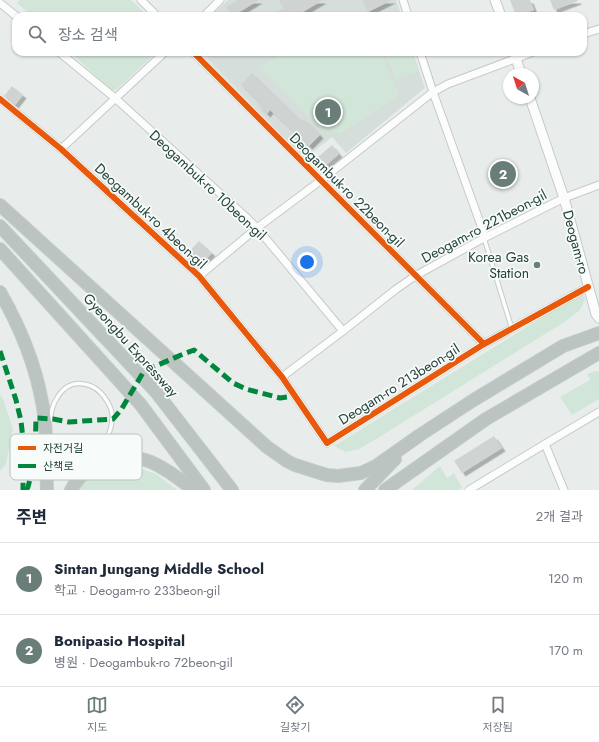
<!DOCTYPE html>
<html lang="ko">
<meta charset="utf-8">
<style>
body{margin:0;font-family:Jost,"Noto Sans KR",sans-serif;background:#f2f2f3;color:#1f2937}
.compass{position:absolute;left:503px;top:68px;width:36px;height:36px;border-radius:50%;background:#fff;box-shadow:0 1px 3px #0004;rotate:321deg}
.you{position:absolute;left:307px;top:262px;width:14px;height:14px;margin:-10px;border:3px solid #fff;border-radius:50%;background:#1a73e8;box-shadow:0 0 0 6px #1a73e833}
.badge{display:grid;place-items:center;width:26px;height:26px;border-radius:50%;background:#697e78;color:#fff;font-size:13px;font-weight:700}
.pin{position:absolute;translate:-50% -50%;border:2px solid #fff;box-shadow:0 1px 4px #0006}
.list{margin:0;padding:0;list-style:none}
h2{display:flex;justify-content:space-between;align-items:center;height:52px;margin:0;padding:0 16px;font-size:17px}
h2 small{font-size:13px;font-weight:400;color:#747a83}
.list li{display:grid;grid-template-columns:26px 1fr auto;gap:12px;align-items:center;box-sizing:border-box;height:72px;padding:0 16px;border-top:1px solid #e0e1e3}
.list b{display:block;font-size:15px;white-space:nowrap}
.list p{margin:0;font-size:13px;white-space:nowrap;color:#747a83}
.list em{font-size:13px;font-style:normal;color:#747a83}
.icon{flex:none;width:22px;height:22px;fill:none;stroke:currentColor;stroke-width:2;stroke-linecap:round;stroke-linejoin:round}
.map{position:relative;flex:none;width:599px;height:490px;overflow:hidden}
.search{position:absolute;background:#fff;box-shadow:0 1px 3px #0004;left:12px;right:12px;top:12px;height:44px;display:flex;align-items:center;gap:10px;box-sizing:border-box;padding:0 14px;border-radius:12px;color:#747a83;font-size:15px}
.sheet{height:196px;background:#fff}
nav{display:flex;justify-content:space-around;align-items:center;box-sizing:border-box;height:56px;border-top:1px solid #e0e1e3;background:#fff;font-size:11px;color:#747a83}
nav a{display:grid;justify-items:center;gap:2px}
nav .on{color:#697e78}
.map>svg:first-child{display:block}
.built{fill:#d6dedb}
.green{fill:#d1e6d8}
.building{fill:#cfd4d2;filter:url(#shadow)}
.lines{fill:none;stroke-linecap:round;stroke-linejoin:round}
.lane-casing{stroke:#c5cac8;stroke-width:5.5}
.street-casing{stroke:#c5cac8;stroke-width:9}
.secondary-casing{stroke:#c3cbc8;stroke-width:11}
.highway-casing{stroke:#c3ccc9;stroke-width:14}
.lane{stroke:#fcfcfc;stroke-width:3.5}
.street{stroke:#fcfcfc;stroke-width:7}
.secondary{stroke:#fcfcfc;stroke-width:9}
.highway{stroke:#bcc4c2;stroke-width:12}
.quiet{stroke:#00873e;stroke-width:5;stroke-dasharray:10 5;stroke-linecap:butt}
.cycleway-casing{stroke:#f7fbf9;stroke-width:8}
.cycleway{stroke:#e8590c;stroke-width:6}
.poi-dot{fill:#697e78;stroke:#f7fbf9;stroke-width:1.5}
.labels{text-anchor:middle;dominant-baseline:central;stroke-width:3.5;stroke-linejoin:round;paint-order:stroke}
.street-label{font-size:14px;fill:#24423a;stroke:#f7fbf9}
.poi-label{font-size:14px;fill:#24423a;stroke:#f7fbf9;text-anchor:end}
.key{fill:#f7fbf9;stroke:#b8c4c0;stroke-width:1}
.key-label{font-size:11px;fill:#24423a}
</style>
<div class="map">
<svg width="599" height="490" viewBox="0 0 599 490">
<defs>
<filter id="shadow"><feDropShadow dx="3.5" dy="3.5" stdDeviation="0" flood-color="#0004"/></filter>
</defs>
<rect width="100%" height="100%" fill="#e8edeb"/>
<!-- built -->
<g class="built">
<path d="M228,0H396L402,16H210Z"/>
<path d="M201,52H413L425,88L346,153L332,137L305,158Z"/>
</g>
<!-- green -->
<g class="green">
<path d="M20,0H131L148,16H32L17,3Z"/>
<path d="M70,52H157L116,90H111Z"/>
<path d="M285,52H380L399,93L397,97L341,133L324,132L259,67Z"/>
<path d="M384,52H411L419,71L396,80Z"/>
<path d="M582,293L585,299L580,310L566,321L373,441L359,449L346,452L334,446Z"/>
<path d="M595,371L599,372V399L572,415L560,397L590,380L587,374Z"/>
<path d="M0,395L3,399L13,429L6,464L0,471Z"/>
<path d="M127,464L156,474L177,490H79L82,485L97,470Z"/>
<path d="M440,466L447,478L454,473L462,488L458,490H412Z"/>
</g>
<!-- building -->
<g class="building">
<path d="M238,0H259L233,16L226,7Z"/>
<path d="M279,0H323L296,16H270L283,8Z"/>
<path d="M362,0H392L368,12Z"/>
<path d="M510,0H530L534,10L530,11L531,16H516Z"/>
<path d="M550,0H578V1L554,10Z"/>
<path d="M252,73L301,121L304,119L320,135L309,146L270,110L267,114L259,106L261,104L241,85Z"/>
<path d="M12,86L23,95L15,105L4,96Z"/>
<path d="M332,145L339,154L326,165L329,167L316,168L311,163Z"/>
<path d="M199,241L212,253L198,268L185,256Z"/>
<path d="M494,436L502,448L462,473L454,461Z"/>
</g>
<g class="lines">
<defs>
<g id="lane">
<path d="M484,238L512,329"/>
<path d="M50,421C51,413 52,405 57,398C70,376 95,381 107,401C110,406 113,412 112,418C112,435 101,449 91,463"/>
</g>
<g id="street">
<path d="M141,0L157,16"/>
<path d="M403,0L408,16"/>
<path d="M0,3L16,16"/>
<path d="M204,16L220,0"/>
<path d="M583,34L599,29"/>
<path d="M59,52L115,98L246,217L257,228L343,331"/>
<path d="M193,52L484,344"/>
<path d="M420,52L433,92L483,231L484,238"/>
<path d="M0,99L61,149L199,276L282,377L327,443L484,344L588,287"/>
<path d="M61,149L165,52"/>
<path d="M199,276L257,228L320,181L433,92L448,84L533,52"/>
<path d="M282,377L343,331L395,290L415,276L484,238L564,198L599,185"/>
<path d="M545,444L564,490"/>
<path d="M469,490L545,444L599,412"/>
</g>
<g id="secondary">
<path d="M495,0L501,16"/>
<path d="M514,52L521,74"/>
<path d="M530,98L564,198L596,314L599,318"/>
</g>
<g id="highway">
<path d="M0,205L267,447L287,461L295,465L317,472L327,475L338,476L361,473L376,466L420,435L472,401L563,346L599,333"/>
<path d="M0,226L156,392L232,490"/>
<path d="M0,249L141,405L204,490"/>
<path d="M0,292C23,332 40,376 45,422C47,445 46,467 47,490"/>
<path d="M71,490C88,460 120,450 151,462C167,469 180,479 193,490"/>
<path d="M365,490L395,459"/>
<path d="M385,490L486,419L599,353"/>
</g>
</defs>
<!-- lane casing -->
<use href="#lane" class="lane-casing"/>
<!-- street casing -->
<use href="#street" class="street-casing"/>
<!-- secondary casing -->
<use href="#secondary" class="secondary-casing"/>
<!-- highway casing -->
<use href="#highway" class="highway-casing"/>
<!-- lane -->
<use href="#lane" class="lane"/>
<!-- street -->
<use href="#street" class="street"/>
<!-- secondary -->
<use href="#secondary" class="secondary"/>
<!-- highway -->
<use href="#highway" class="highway"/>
<!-- quiet -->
<g class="quiet">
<path d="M0,351L16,400L21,421L23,439V490"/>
<path d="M26,490L28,487L35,459L36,418L53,419L69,422L113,419L121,410L144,371L181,355L194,350L233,383L246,389L280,398L294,396"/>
</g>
<defs>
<g id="cycleway">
<path d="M193,52L484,344"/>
<path d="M0,99L61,149L199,276L282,377L327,443L484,344L588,287"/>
</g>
</defs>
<!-- cycleway casing -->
<use href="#cycleway" class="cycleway-casing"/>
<!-- cycleway -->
<use href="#cycleway" class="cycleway"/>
</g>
<!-- markers -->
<circle class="poi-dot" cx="537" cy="265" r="4"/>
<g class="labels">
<!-- street labels -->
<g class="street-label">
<text transform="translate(208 185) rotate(43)">Deogambuk-ro 10beon-gil</text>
<text transform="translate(347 190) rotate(45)">Deogambuk-ro 22beon-gil</text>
<text transform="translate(151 216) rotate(43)">Deogambuk-ro 4beon-gil</text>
<text transform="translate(484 226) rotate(-28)">Deogam-ro 221beon-gil</text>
<text transform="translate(576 242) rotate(75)">Deogam-ro</text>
<text transform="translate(131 345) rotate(48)">Gyeongbu Expressway</text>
<text transform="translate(399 384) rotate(-32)">Deogam-ro 213beon-gil</text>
</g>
<!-- poi labels -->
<g class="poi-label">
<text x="529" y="257">Korea Gas<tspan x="529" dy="16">Station</tspan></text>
</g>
</g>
<!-- legend -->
<rect x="10" y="434" width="132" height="46" rx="6" class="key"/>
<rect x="18" y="446" width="18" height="4" fill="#e8590c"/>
<rect x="18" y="464" width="18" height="4" fill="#00873e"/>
<g class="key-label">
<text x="43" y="452">자전거길</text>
<text x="43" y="470">산책로</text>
</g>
</svg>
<svg class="compass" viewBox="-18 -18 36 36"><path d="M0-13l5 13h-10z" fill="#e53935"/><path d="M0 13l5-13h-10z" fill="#747a83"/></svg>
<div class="you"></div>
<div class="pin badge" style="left:328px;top:112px">1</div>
<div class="pin badge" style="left:503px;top:174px">2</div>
<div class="search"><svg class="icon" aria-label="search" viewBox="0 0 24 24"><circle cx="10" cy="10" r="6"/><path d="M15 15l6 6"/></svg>장소 검색</div>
</div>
<section class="sheet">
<h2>주변<small>2개 결과</small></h2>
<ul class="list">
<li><span class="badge">1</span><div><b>Sintan Jungang Middle School</b><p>학교 · Deogam-ro 233beon-gil</p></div><em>120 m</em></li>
<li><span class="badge">2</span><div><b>Bonipasio Hospital</b><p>병원 · Deogambuk-ro 72beon-gil</p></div><em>170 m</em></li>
</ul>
</section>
<nav>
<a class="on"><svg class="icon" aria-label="map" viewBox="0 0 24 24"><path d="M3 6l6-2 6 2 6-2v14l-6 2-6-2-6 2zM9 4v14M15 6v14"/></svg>지도</a>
<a><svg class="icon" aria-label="directions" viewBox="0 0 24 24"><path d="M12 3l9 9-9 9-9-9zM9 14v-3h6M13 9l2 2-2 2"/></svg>길찾기</a>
<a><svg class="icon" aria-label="saved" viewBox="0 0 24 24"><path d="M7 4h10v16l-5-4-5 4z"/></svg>저장됨</a>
</nav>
